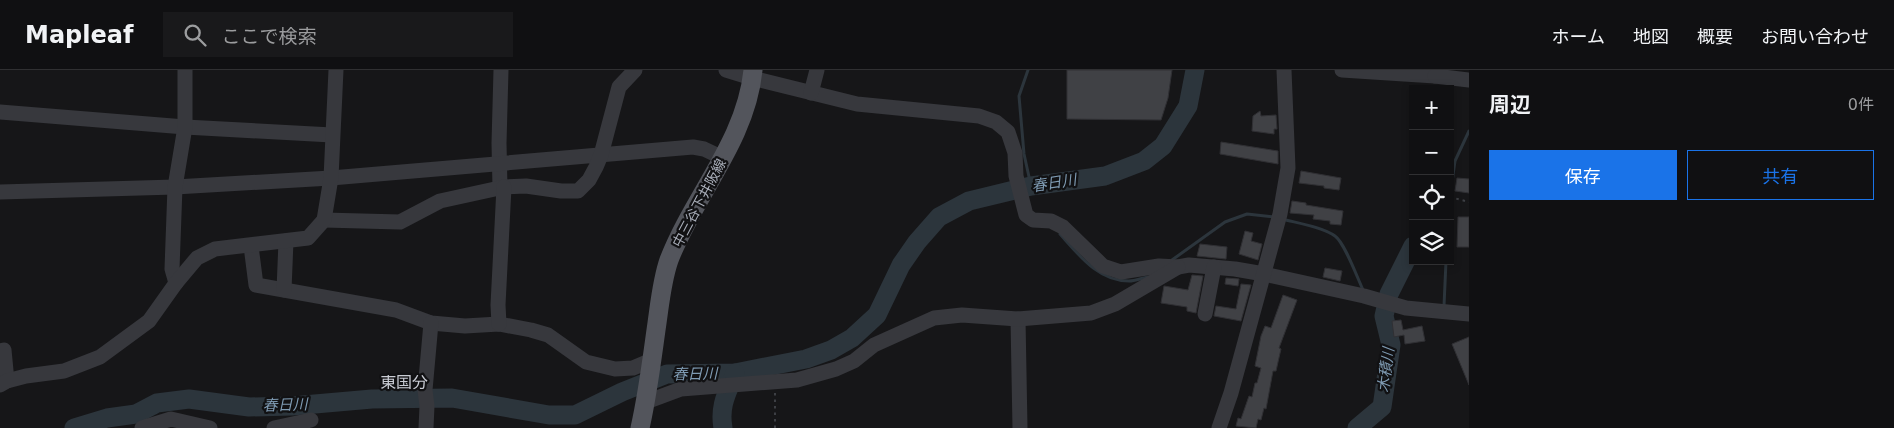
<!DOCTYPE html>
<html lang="ja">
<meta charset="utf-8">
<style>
body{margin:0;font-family:"DejaVu Sans","Noto Sans JP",sans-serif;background:#19191b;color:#f1f3f6}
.controls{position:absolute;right:15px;top:15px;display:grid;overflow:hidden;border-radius:0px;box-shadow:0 2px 8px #0003}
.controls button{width:45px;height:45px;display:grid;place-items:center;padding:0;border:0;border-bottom:1px solid #303032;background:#101012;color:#f1f3f6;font:25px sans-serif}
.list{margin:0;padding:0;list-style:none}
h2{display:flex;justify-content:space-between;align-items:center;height:65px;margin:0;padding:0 20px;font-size:21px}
h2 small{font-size:16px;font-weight:400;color:#9c9d9f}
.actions{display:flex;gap:10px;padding:15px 20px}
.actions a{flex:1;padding:11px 0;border:1px solid #1a73e8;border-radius:0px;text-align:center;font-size:18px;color:#1a73e8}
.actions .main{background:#1a73e8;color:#fff}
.icon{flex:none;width:28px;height:28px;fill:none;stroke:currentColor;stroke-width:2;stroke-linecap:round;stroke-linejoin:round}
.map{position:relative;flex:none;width:1469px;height:358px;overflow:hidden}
header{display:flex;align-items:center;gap:30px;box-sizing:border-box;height:70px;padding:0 25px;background:#101012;border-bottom:1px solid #303032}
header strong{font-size:24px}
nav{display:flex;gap:28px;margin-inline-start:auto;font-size:18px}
.search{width:350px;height:45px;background:#19191b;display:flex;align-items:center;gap:12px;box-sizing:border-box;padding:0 18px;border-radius:0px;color:#9c9d9f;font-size:19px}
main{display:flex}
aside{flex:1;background:#101012}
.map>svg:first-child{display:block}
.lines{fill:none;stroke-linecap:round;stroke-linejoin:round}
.stream{stroke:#2c353c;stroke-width:3}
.river{stroke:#2c353c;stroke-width:19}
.building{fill:#404145;stroke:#303034}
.path{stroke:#3d3f44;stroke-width:2;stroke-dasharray:2.5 4;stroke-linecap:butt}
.minor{stroke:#37383d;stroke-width:15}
.major{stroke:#53555c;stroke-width:19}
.labels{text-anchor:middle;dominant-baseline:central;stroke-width:4.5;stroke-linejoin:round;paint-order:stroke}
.street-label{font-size:14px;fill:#a8adb8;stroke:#111113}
.water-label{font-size:15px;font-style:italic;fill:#7f9bb3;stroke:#111113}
.quarter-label{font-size:16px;fill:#c9ccd4;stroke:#111113}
</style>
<header>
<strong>Mapleaf</strong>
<div class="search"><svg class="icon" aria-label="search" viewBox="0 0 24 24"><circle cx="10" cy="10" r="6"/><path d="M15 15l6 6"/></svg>ここで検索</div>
<nav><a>ホーム</a><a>地図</a><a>概要</a><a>お問い合わせ</a></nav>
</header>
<main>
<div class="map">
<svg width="1469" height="358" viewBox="0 0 1469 358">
<rect width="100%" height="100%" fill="#161618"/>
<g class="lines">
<!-- stream -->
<g class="stream">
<path d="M1028,0L1019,26L1024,84L1031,116"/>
<path d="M1450,126L1455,91L1469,61"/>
<path d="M1282,149C1297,153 1323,157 1335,166C1345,173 1358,210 1364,222"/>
<path d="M1060,164C1079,185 1098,211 1129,211C1135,211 1142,208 1148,207"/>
<path d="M1172,190L1225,152L1247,144L1274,147"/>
<path d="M1444,236L1446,191"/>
</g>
<!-- river -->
<g class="river">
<path d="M74,358L107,348L136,344L157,333L189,329L249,337L292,336L372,329L452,328L549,345H575L622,322L667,304L735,303L806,289L831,280L852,268L877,245L901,195L917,172L939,147L969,131L1031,116L1105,106L1144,91L1163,76L1188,36L1195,0"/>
<path d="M723,358C719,336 727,323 735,303"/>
<path d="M1357,358L1382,337L1391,275L1384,246L1389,224L1413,176"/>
</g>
</g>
<!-- building -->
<g class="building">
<path d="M1067,0H1172L1168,28L1161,50L1067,49Z"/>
<path d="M1260,41L1261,46L1276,45L1277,59H1274V64L1252,61L1253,46Z"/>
<path d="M1221,72L1278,81V94L1220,84Z"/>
<path d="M1301,101L1341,108L1339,120L1324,118V116L1299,113Z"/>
<path d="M1457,108L1469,109V123L1455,121Z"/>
<path d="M1292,131L1306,133V135L1343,141L1341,155L1330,154V151L1313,149L1314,145L1290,143Z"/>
<path d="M1458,147H1469V177H1457Z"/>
<path d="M1245,161L1253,163L1251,171L1262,174L1258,190L1239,184Z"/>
<path d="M1200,174L1227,177L1226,189L1197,186Z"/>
<path d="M1325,198L1342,201L1340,211L1323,207Z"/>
<path d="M1192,205L1203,206L1196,243L1187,241V237L1161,233L1164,216L1188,220Z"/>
<path d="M1226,208L1239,209L1238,216L1225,214Z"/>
<path d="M1241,214L1251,215L1241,251L1214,246L1216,236L1236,239Z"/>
<path d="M1283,225L1297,230L1279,278L1281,279L1278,292L1276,301H1273L1266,339L1264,338L1261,350L1258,349L1256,358L1236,356L1238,348L1241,349L1249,326L1252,327L1255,313H1257L1261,298L1255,296L1261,266L1265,256L1271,258Z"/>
<path d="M1401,250L1403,260L1422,256L1425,271L1405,274L1404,265L1394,267L1392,251Z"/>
<path d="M1469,267V315L1452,274Z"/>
</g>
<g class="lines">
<!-- path -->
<g class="path">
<path d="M1450,127L1469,132"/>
<path d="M775,358V323"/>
</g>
<!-- minor -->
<g class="minor">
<path d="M726,0L752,8L857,34L979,46L996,52L1008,62L1015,83L1016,106L1026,145L1033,150L1051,151L1063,157L1103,196L1121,202L1159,196L1178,197L1189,195L1235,199L1264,204L1364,226L1406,238L1469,244"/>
<path d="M1342,0L1435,6V0"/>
<path d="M1435,6L1469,10"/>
<path d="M811,23L817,0"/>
<path d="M0,42L185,57L332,65"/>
<path d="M500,118L499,73L501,0"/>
<path d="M0,122L175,117L331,108L693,77L704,79L723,88"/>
<path d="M324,150L400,152L440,131L504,117L526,116L561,121H578L589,110L596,97L601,85L619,17L635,0"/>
<path d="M251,176L256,215L396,240L431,253L465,256L499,254L531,260L548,265L586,292L615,299L633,298L652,290"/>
<path d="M176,213L172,199L175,117L185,57V0"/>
<path d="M284,220L286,171"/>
<path d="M1205,244L1214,197"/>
<path d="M1018,249L1020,358"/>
<path d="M499,254L498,235L504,117"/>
<path d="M0,281L4,280L7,311"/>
<path d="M0,315L7,311L26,306L64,301L100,287L149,251L176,213L197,188L215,179L308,168L324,150L331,108L336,0"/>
<path d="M646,332L681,319L797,310L836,299L854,291L874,275L934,248L962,245L1018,249L1091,243L1115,234L1178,197"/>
<path d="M142,358L171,349L210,358"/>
<path d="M274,358L311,350"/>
<path d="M426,358L427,336L425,320L431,253"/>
<path d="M1219,358L1231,323L1280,144L1288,98L1284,0"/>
</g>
<!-- major -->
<path class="major" d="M640,358C648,323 652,288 657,253C660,232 662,210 669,190C694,125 746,71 753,0"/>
</g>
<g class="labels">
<!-- street labels -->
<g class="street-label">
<text transform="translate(699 133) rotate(-62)">中三谷下井阪線</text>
</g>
<!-- water labels -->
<g class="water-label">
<text transform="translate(1054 113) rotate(-9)">春日川</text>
<text transform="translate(1386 300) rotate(-83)">木積川</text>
<text transform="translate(695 304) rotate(-1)">春日川</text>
<text transform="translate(285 335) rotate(-2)">春日川</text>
</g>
<!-- quarter labels -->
<g class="quarter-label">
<text x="404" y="312">東国分</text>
</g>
</g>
</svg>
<div class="controls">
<button>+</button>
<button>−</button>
<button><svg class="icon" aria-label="locate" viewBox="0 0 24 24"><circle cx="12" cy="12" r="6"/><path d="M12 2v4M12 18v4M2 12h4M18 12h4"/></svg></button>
<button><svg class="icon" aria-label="layers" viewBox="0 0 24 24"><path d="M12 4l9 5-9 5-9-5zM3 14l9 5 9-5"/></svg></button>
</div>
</div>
<aside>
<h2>周辺<small>0件</small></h2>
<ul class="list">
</ul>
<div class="actions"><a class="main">保存</a><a>共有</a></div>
</aside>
</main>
